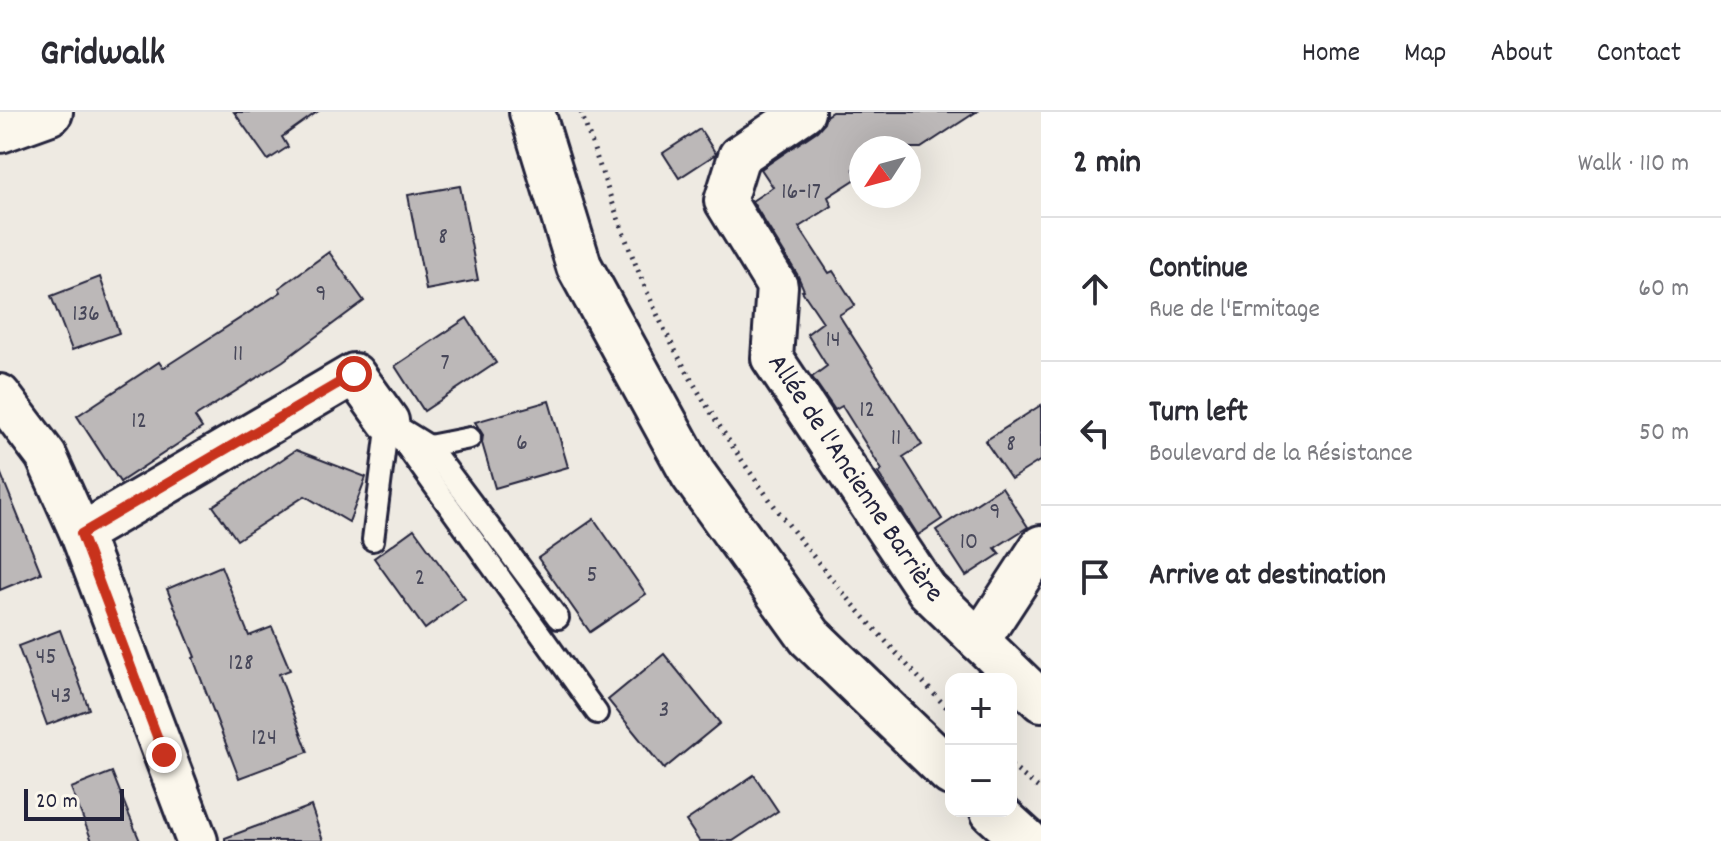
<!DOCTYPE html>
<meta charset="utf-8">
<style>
body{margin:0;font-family:Dekko,sans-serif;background:#f2f2f3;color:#2b2b33}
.controls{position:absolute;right:24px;bottom:24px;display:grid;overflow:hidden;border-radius:16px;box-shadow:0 8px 32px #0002}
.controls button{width:72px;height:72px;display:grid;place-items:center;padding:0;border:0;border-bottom:2px solid #e1e1e2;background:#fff;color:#2b2b33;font:40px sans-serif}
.compass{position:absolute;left:849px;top:24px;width:72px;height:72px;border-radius:50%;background:#fff;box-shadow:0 8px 32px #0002;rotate:234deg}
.scale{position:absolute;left:24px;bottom:20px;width:100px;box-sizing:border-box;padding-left:8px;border:4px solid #22223b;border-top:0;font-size:22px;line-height:28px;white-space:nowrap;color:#22223b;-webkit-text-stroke:6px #fbf7ec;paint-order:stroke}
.stop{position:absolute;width:24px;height:24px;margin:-18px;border:6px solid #c8321e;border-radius:50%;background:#fff}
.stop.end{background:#c8321e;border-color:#fff;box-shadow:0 2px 8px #0008}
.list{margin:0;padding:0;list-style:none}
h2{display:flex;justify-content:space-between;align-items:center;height:104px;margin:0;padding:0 32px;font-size:34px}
h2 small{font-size:26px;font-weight:400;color:#7c7c81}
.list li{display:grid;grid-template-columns:52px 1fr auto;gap:24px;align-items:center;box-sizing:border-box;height:144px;padding:0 32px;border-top:2px solid #e1e1e2}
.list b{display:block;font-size:30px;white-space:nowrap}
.list p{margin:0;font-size:26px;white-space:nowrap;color:#7c7c81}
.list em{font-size:26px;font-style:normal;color:#7c7c81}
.icon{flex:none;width:44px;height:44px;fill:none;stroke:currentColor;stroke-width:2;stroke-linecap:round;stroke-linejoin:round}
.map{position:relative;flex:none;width:1041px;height:729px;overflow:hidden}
header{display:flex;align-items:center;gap:48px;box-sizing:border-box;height:112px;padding:0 40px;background:#fff;border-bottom:2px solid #e1e1e2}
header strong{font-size:38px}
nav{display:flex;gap:44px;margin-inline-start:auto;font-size:28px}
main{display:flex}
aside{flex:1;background:#fff}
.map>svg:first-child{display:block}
.building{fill:#bcb8b8;stroke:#22223b;stroke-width:2}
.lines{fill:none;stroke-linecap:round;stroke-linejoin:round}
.service-casing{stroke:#22223b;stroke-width:26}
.minor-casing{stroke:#22223b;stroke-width:46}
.tertiary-casing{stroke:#22223b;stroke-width:50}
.secondary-casing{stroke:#22223b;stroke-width:50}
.path{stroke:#22223b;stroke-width:5;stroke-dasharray:2 6;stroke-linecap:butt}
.service{stroke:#fbf7ec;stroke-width:20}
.minor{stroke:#fbf7ec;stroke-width:40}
.tertiary{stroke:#fbf7ec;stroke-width:44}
.secondary{stroke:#fbf7ec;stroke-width:44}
.route{stroke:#c8321e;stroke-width:10}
.labels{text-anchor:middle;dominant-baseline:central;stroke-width:7;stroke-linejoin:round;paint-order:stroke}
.number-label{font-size:24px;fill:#48485a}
.street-label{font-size:28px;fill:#22223b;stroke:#fbf7ec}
</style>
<header>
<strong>Gridwalk</strong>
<nav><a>Home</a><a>Map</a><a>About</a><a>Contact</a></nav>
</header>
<main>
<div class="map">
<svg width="1041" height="729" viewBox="0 0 1041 729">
<rect width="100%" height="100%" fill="#eeeae2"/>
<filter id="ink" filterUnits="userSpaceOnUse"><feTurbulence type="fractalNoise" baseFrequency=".0125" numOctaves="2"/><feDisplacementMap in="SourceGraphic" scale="16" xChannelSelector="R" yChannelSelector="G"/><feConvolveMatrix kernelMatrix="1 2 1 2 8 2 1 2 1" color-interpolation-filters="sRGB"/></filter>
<g filter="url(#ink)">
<!-- building -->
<g class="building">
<path d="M234,0H317L282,25L288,35L268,48Z"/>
<path d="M832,0H976L921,36H861V52L853,57L859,65L828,85L832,94L799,115L829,161L833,159L855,193L839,203L922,333L903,345L942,407L918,423L878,361L882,358L842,294L835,298L812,265L827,254L807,222L823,210L802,179L804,178L797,162L752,89L773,75L761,57L817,19L824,11L826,4Z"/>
<path d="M700,17L716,42L679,66L663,41Z"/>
<path d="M460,74L478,168L426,178L408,83Z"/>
<path d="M329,140L364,189L283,249L195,305L202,316L120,370L77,304L159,250L163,256L281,180L279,176Z"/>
<path d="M100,165L119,221L72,238L51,184Z"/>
<path d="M467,206L496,251L424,299L395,254Z"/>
<path d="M549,289L568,355L495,376L482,331L483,323L475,310Z"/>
<path d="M1041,293V348L1011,367L985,329Z"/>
<path d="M296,338L366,365L349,410L305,384L237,428L213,394Z"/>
<path d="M1,362L41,461L0,478V363Z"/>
<path d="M1002,375L1028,415L995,436L1000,442L966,464L936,418Z"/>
<path d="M594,407L646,482L590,520L538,446Z"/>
<path d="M414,417L465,487L425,517L374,446Z"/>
<path d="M221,454L249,524L272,515L290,558L279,562L308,640L239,666L193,546L195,545L167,477Z"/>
<path d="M60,518L89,597L47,613L18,534Z"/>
<path d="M664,542L720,611L664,657L608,588Z"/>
<path d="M112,660L127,698L140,729H92L86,714L71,676Z"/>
<path d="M754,663L778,699L733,729H699L686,709Z"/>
<path d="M311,694L323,729H225V726Z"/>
</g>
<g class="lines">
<defs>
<g id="service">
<path d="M388,309L597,601"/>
<path d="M395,313L429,334L558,506"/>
<path d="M429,334L470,326"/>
<path d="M373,428L388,309"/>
</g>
<g id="minor">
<path id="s1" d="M804,0L739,44L725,89L777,174L772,246L927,478L1041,589"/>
<path d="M0,283L46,344L81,422L197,729"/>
<path d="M81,422L354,262L388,309"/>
<path d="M979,529L1041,434"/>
</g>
<path id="tertiary" d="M0,18L50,0"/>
<g id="secondary">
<path d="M532,0L579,154L693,362L810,525L951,661"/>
<path d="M993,699L1026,729"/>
</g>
</defs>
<!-- service casing -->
<use href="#service" class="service-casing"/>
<!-- minor casing -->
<use href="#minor" class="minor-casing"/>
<!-- tertiary casing -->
<use href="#tertiary" class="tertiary-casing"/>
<!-- secondary casing -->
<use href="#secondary" class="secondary-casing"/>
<!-- path -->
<g class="path">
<path d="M581,0C609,80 635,163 675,238C749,376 844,487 951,600"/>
<path d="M1011,654L1041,678"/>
</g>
<!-- service -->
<use href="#service" class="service"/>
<!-- minor -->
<use href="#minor" class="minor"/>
<!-- tertiary -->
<use href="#tertiary" class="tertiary"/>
<!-- secondary -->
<use href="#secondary" class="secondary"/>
</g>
</g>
<g class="lines" filter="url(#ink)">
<!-- route -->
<path class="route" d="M164,643L81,422L354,262"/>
</g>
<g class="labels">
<!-- number labels -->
<g class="number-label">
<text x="801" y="81">16-17</text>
<text x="443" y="126">8</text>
<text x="321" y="183">9</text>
<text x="86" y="203">136</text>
<text x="833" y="229">14</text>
<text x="238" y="243">11</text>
<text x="445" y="252">7</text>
<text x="867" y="299">12</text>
<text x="139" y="310">12</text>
<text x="896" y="327">11</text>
<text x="522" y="332">6</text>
<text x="1011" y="333">8</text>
<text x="995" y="401">9</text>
<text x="969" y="431">10</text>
<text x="592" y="464">5</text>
<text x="420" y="467">2</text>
<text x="46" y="546">45</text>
<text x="241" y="552">128</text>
<text x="61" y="585">43</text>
<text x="664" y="599">3</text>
<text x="264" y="627">124</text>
</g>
<!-- street labels -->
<g class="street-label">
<text stroke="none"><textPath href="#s1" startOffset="444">Allée de l'Ancienne Barrière</textPath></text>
</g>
</g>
</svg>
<div class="controls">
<button>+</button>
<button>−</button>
</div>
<svg class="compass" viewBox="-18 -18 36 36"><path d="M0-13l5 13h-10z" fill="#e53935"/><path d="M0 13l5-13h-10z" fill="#7c7c81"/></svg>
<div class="scale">20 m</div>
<div class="stop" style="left:354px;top:262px"></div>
<div class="stop end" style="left:164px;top:643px"></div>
</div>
<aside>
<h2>2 min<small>Walk · 110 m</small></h2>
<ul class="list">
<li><svg class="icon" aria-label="ahead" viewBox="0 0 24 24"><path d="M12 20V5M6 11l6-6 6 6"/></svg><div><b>Continue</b><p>Rue de l'Ermitage</p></div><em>60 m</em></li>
<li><svg class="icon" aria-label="left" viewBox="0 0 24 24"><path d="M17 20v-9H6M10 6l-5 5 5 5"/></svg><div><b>Turn left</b><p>Boulevard de la Résistance</p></div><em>50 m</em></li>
<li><svg class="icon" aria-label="arrive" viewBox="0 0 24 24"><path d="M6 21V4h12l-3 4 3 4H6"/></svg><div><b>Arrive at destination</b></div></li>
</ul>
</aside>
</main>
